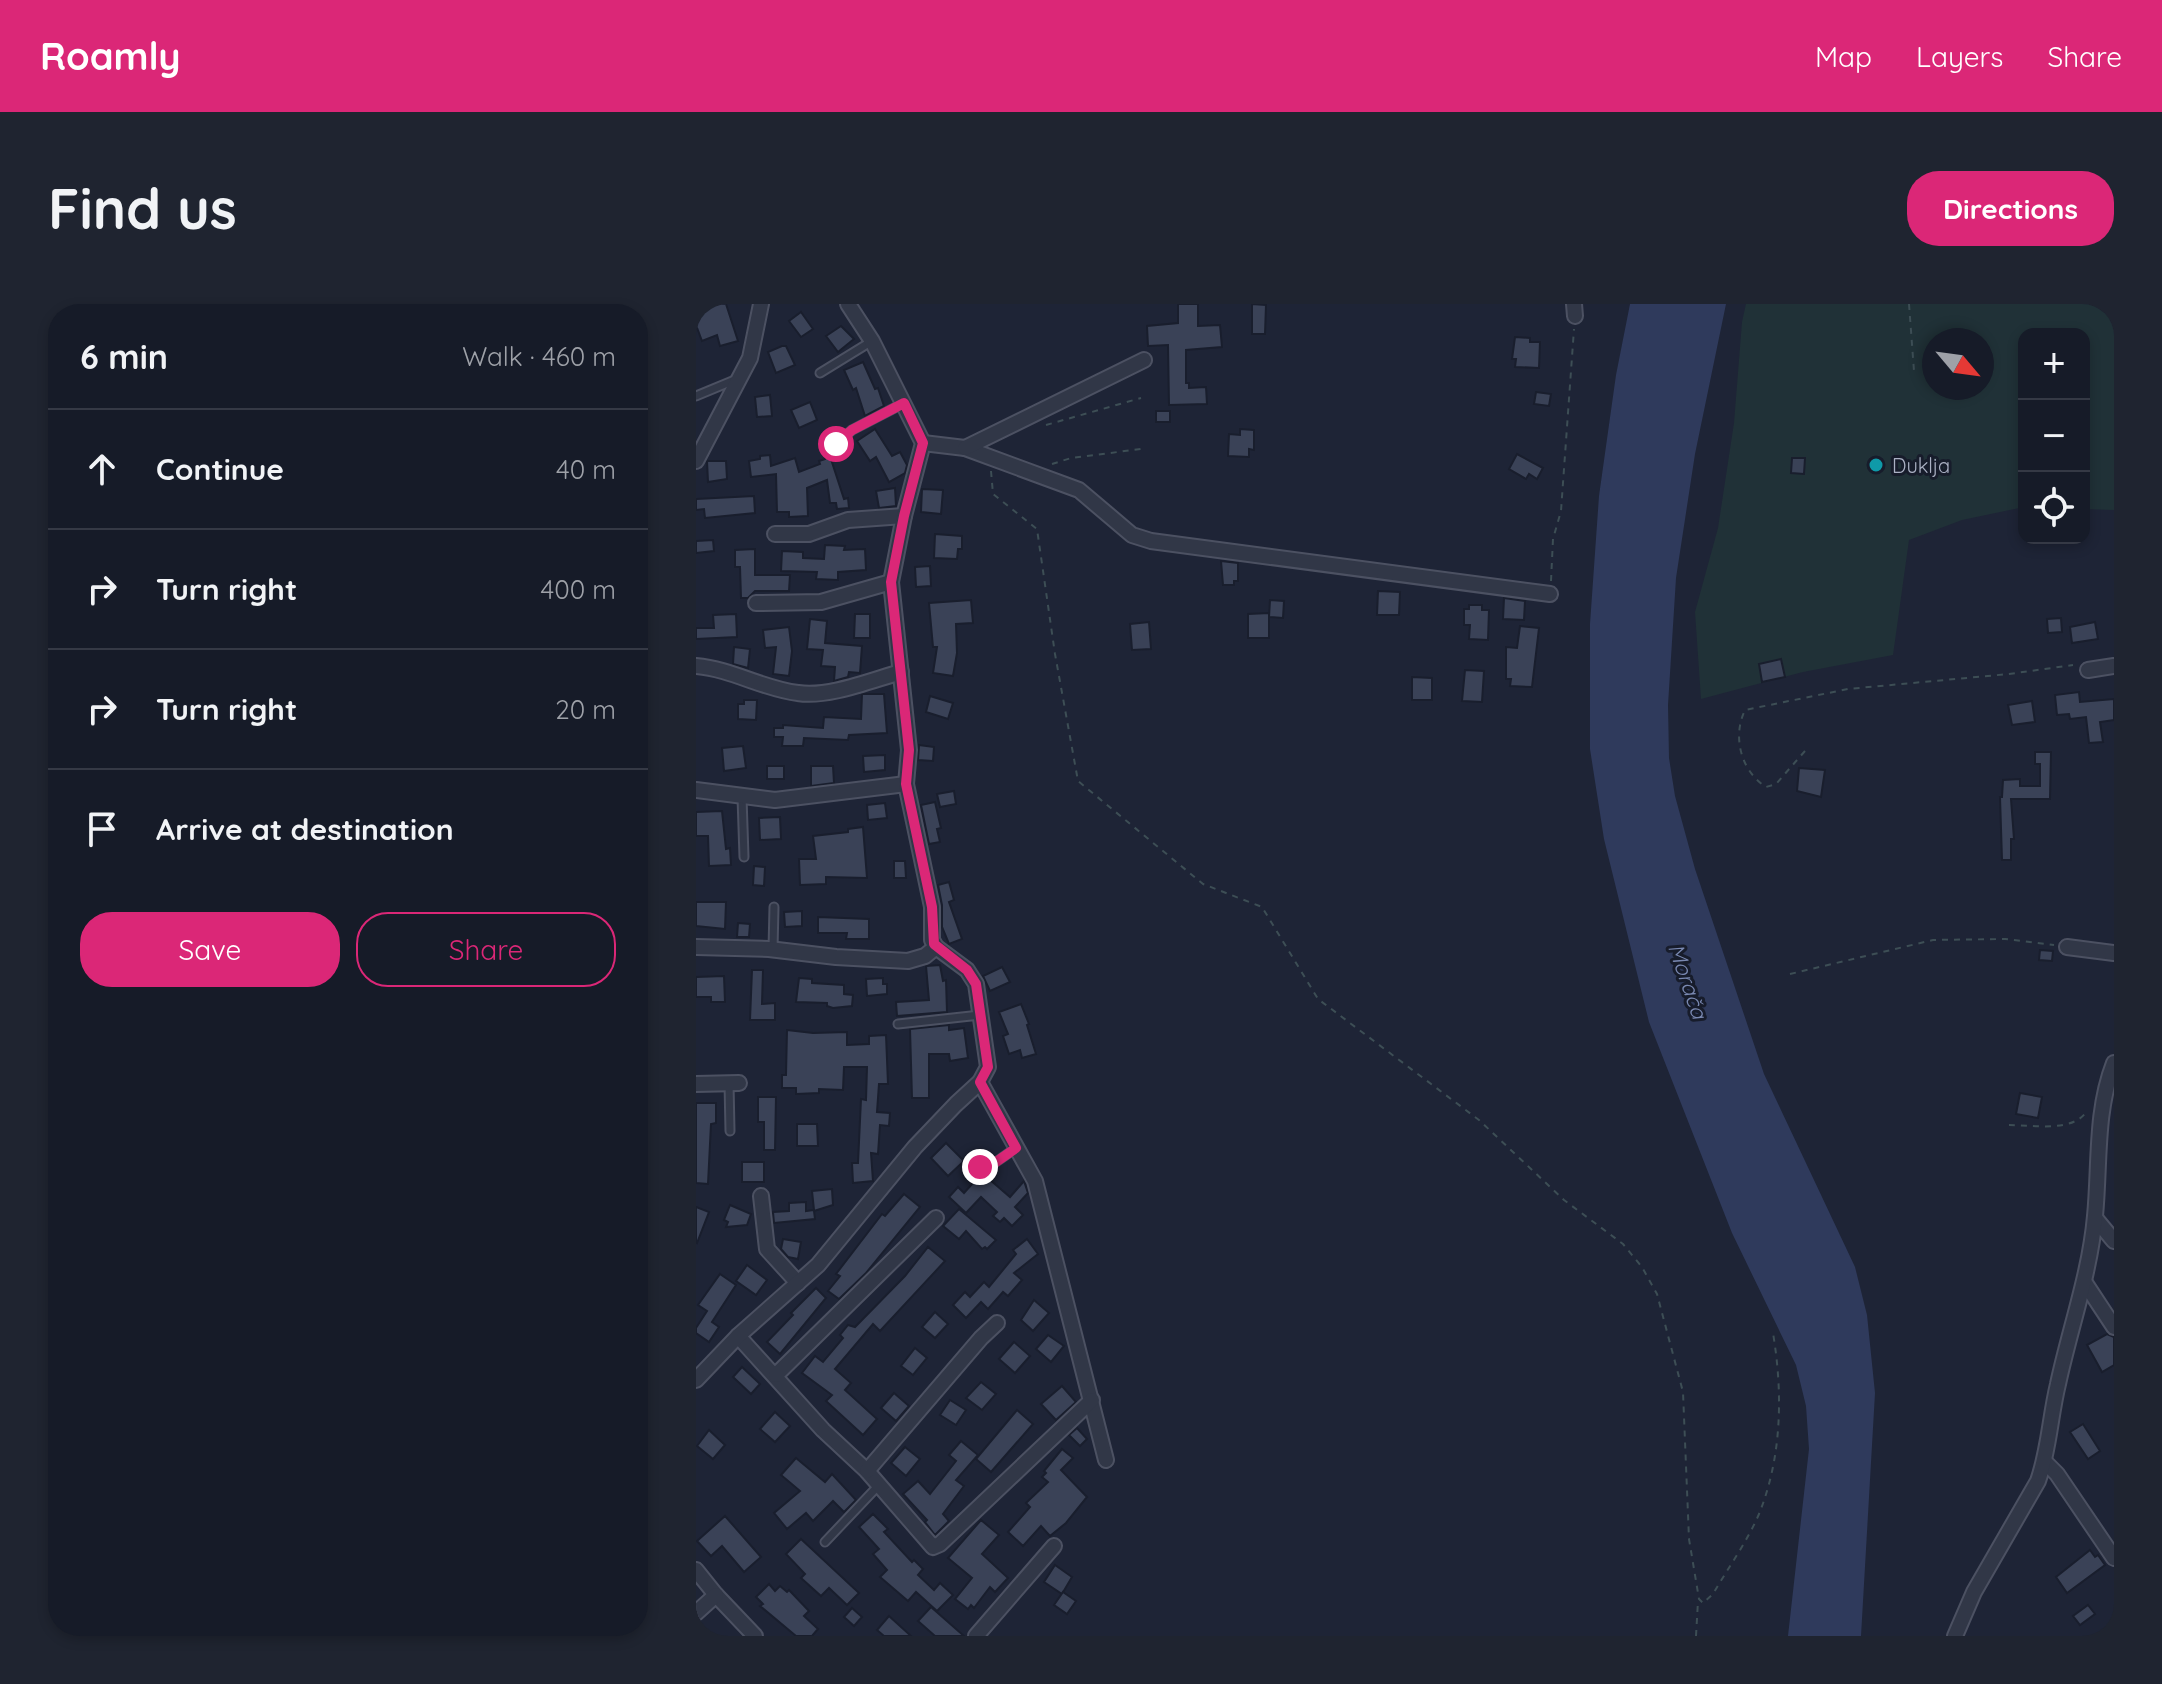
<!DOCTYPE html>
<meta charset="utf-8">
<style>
body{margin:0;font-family:Quicksand,sans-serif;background:#1f2430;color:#f1f3f6}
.controls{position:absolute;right:24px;top:24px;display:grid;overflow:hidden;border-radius:16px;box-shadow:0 4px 12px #0003}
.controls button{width:72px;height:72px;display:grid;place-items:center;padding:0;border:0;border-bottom:2px solid #353945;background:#161b28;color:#f1f3f6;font:40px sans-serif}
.compass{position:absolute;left:1226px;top:24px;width:72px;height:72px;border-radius:50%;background:#161b28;box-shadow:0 4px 12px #0003;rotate:119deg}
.stop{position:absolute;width:24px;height:24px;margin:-18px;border:6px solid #db2777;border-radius:50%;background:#fff}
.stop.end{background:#db2777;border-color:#fff;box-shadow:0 2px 8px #0008}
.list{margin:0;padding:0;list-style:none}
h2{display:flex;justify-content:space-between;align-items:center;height:104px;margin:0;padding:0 32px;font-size:34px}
h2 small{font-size:26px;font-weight:400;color:#9ea1a8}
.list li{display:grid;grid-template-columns:52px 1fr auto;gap:24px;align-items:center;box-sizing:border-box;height:120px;padding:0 32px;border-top:2px solid #353945}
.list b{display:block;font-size:30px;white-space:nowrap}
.list em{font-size:26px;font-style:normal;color:#9ea1a8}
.actions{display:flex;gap:16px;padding:24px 32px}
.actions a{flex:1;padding:18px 0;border:2px solid #db2777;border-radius:32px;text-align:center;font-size:28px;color:#db2777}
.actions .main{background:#db2777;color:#fff}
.icon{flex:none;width:44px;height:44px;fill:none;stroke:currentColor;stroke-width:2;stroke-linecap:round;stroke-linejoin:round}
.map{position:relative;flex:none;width:1418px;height:1332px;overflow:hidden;border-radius:32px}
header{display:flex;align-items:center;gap:48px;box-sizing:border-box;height:112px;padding:0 40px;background:#db2777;color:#fff}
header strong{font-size:38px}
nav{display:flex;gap:44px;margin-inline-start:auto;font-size:28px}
.intro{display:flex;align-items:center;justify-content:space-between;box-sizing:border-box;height:192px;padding:0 48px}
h1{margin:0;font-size:56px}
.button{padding:20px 36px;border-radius:32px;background:#db2777;color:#fff;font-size:28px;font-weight:700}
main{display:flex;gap:48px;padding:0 48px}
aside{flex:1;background:#161b28;border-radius:32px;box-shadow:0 4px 12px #0003}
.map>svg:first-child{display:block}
.green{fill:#203137;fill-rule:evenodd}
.water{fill:#2f3a5c}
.building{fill:#3a4257;stroke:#191e2d;stroke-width:2}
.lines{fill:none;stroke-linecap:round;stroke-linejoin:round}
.lane-casing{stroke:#4c5162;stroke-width:11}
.street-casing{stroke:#4c5162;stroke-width:18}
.path{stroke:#3d4e55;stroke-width:2;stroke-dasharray:6 6;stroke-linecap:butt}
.lane{stroke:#313747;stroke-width:7}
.street{stroke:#313747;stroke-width:14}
.route{stroke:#db2777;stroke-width:10}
.culture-dot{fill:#0f9aa8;stroke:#171c2b;stroke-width:3}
.labels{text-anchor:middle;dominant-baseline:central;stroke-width:6;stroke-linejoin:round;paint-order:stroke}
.poi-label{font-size:20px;fill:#abb1c4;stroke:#171c2b;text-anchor:start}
.water-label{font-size:22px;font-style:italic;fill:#7a89b2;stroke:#171c2b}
</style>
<header>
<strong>Roamly</strong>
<nav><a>Map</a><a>Layers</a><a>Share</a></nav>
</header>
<div class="intro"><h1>Find us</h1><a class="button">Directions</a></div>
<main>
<aside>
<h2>6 min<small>Walk · 460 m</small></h2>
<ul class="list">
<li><svg class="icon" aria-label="ahead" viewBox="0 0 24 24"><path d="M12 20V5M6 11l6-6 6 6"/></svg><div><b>Continue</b></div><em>40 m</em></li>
<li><svg class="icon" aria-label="right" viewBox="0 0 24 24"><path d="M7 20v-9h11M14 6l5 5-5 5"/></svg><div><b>Turn right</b></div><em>400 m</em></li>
<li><svg class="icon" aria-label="right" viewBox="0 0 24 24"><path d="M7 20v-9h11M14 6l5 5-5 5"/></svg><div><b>Turn right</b></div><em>20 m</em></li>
<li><svg class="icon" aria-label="arrive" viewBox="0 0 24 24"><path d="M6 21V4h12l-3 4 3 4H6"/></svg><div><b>Arrive at destination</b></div></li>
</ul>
<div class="actions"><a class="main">Save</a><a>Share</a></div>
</aside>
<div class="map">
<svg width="1418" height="1332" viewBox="0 0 1418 1332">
<rect width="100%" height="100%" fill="#1e2436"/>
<!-- green -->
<path class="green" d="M1050,0H1418V206L1388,205V30H1328V203L1266,216L1213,236L1197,351L1107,368L1005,395L999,308L1022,224L1038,119L1046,18ZM1238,36H1286V84H1238Z"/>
<!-- water -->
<path class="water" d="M934,0H1030L999,150L980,274L972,401L973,454L979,492L999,565L1068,770L1159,963L1171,1011L1179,1089L1165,1332H1092L1113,1145L1110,1102L1100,1061L1036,929L953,718L908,535L894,445V320L903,192L920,71Z"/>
<!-- building -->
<g class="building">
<path d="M0,0H30L42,37L24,42L21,31L6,37L0,21Z"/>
<path d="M482,0H502V22L524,21L526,43L490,46V79H493V84L510,83L511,100L473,101L472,41L452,42L451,22L482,19Z"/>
<path d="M556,0L570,1L569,30H556Z"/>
<path d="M105,8L117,25L105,33L93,17Z"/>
<path d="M145,22L158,35L142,48L130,32Z"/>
<path d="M819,33L834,34V38H844L843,64L819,63L820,55H816Z"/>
<path d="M86,42H90L99,61L80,69L72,48Z"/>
<path d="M167,58L179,85L182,84L188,102L169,112L160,84L157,86L148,66Z"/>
<path d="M840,88L855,90L853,102L838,100Z"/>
<path d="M74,91L76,112L61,113L59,93Z"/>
<path d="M114,98L121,116L103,124L95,106Z"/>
<rect x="460" y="107" width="14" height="11"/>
<path d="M179,125L196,152L204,148L211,161L209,169L193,178L180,153L174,157L161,137Z"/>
<path d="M544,125L558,126V146L553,145V153L532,152L533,130L544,131Z"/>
<path d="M132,146L148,195L152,194L153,204L141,205L140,199H134L131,176L111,184L112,212L93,213V208H81L80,170L55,173L53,157L64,155V152L74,151L75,162L99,154L103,168L124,160L123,157L129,155L128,147Z"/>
<path d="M821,150L847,164L841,175L833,170L830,175L813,165Z"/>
<path d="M1096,154H1109L1108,170L1095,169Z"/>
<path d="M11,157H30L31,175L12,178Z"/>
<path d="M199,184L200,202L183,204L180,187Z"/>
<path d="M226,185L247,186L245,210L225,208Z"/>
<path d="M58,192L59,209L9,214L8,205L0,206V195Z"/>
<path d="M239,230L266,232V245H262L261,255L238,254Z"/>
<path d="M17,236L18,247L0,249V237Z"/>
<path d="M129,241L149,242L148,246L169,245L170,266L142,268V276L120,275L121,268L85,267L86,247L107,248V254L128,255Z"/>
<path d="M59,245V271H94L93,287H59L52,294H45L44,263H39V246Z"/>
<path d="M525,257L542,259V277H538V281H527Z"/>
<path d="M234,262L235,282L220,283L219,263Z"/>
<path d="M682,287L704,288L703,311H681Z"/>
<path d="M808,294L829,297L828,316L807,315Z"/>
<path d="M275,296L277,319L260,320L261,349L257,372L237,369L241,343H237L233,299Z"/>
<path d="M574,296L588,297L587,314L573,313Z"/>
<path d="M773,301H786V306H793L792,336L773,335L774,321H768V305H773Z"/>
<path d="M573,309V334H552V310Z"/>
<path d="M40,310L41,333L0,335V324H18L17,311Z"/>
<path d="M159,310H174V334H158Z"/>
<path d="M1365,314L1366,328L1352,329L1351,315Z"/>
<path d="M114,315L131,317L129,339L166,342L164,369L153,368L152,373L138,377L139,363L125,362L127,346L111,345Z"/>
<path d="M453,318L455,345L436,346L434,320Z"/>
<path d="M1399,318L1402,335L1376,339L1374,323Z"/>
<path d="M824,322L843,324L836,383L814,382L815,375H810V343L821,344Z"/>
<path d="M93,323L96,347L93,372L77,370L80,343L69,344L67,326Z"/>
<path d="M38,343L54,345L52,364L37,360Z"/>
<path d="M1085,355L1089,373L1066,378L1063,360Z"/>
<path d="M769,366L788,367L786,398L766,397Z"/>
<path d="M716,373L736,374V396H716Z"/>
<path d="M1383,388L1384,398L1418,395V416L1404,418L1407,438L1393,439L1390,413L1374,415L1373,410L1361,411L1359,391Z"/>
<path d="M166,390H188L191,429L153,431L152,436L108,434L107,442H86L87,433H78V424H87V421L127,424L128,413L165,415Z"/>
<path d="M234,392L257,399L252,415L230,408Z"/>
<path d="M48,396H61L60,416L42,415V400H48Z"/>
<path d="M1336,397L1339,418L1316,421L1312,401Z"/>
<path d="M223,441L238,443L237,457L222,456Z"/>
<path d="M47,442L50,464L28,467L26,444Z"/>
<path d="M1339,448H1355L1354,495H1315L1318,535H1315V556H1306L1304,493H1306L1307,476L1324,475V482H1344V460H1339Z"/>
<path d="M189,451V466L168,468L167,452Z"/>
<rect x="71" y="462" width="17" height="13"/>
<path d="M115,462H137L138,479L115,482Z"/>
<path d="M1103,464L1129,466L1125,493L1101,487Z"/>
<path d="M258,487L260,500L244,503L241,490Z"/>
<path d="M239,498L245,524L241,525L244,538L233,540L225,501Z"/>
<path d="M189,499L191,514L172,516L171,501Z"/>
<path d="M26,507L30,545L34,544L35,561L13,562L12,532H0V508Z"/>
<path d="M84,513L85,535L64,536L63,514Z"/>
<path d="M167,523L171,574L130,573V580L104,581L103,555H120L117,532L152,528V525Z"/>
<path d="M198,557H209L210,574H198Z"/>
<path d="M58,562L69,563L68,582L57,581Z"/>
<path d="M253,578L258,596L253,598L266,635L253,640L246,623V601L242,581Z"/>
<path d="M0,598H30L29,625L0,622Z"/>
<path d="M106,607V622L89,623L88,608Z"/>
<path d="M122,613L173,615V635H150L151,629H122Z"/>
<path d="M42,619L54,620L53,633H41Z"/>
<path d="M1344,646L1357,647L1356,657L1343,656Z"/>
<path d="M244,661L247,677L250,676L251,708L201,712L200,698L233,696L230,662Z"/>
<path d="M306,663L314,678L294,687L287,672Z"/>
<path d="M56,666H67L66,700L79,699V716H54Z"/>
<path d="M28,672L29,698H15V693H0V673Z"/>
<path d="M103,674L116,675V679L148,681V690L157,691L156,702L137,704L131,702V699L100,698Z"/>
<path d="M187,674V680H191V690L171,692L170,675Z"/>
<path d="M325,700L333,720L331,721L340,750L326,754L324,746L313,750L307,732L312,730L303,708Z"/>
<path d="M253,721V726L268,724L272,754L254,757L253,750H233V794H216L214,725Z"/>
<path d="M91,726L117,729L151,728V741L173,740V732L190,731L192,780H183L181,808L194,809L193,822L184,821L182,850L175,849L177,877L157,879L156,859H162L165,795L170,796L171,763H148L147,786L123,785V789L100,790V784H86V771H90Z"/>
<path d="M1324,789L1346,793L1342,814L1320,810Z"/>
<path d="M62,793H80L79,846H68V818H62Z"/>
<path d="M0,799H20V819L15,820L12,880L0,879Z"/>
<path d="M101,820H121L122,842H101Z"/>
<path d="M250,839L268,857L252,872L235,854Z"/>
<rect x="46" y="858" width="22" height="20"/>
<path d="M286,869L314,893L328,877L332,889L319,903L327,911L316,922L308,914L304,918L297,912L301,908L285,893L270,909L253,893L262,883L268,889Z"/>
<path d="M136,885L137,901L118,907L119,915L78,919L77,908L93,907V899L110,898V907L118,906L116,887Z"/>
<path d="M208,890L224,903L170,969L143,995L132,987L144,972L140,970L186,910L189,912Z"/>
<path d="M34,901L55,910L51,921L30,923L32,918L28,916Z"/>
<path d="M0,903L13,908L1,939L0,938Z"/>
<path d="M263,905L300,936L291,945L289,943L286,945L270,927L263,935L247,922Z"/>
<path d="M87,935L105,938L102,955L92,953L85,945Z"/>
<path d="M331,935L342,950L318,969L326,976L312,992L307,988L292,1005L285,998L270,1014L257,1001L269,988L274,993L288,978L293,983L320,950L317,946Z"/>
<path d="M232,943L249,957L184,1027L177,1020L139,1065L155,1079L149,1086L181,1115L167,1131L130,1097L136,1091L106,1069L119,1052L127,1058L147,1034L144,1031L152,1021L159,1023L209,972Z"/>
<path d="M51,961L71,976L60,991L40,977Z"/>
<path d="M24,970L40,981L16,1018L23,1023L13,1038L0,1029V1024L11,1007L2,1001Z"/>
<path d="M120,984L130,994L84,1050L71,1038L97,1011L95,1009Z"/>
<path d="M338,996L353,1009L337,1027L325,1016Z"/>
<path d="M239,1008L252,1020L239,1034L226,1023Z"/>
<path d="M1411,1030L1418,1033V1061L1406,1068L1391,1041Z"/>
<path d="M352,1031L368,1042L355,1058L340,1045Z"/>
<path d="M318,1038L334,1052L319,1069L303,1055Z"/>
<path d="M219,1044L231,1054L217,1071L205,1062Z"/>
<path d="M46,1063L64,1080L55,1090L37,1073Z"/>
<path d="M285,1078L300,1090L286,1106L270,1094Z"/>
<path d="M366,1082L380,1098L360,1116L345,1100Z"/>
<path d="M198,1089L213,1102L200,1117L185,1104Z"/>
<path d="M254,1096L270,1106L260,1121L244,1111Z"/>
<path d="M321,1106L337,1120L295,1168L280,1155Z"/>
<path d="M79,1108L94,1122L79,1138L64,1125Z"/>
<path d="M1387,1120L1404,1147L1392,1155L1374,1128Z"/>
<path d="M381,1124L391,1135L384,1142L373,1131Z"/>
<path d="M13,1126L29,1141L17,1155L1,1142Z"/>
<path d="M265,1137L282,1151L260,1176L268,1182L247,1210L253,1217L239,1231L229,1218L231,1216L207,1190L222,1177L234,1190L260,1157L253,1151Z"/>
<path d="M209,1143L224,1155L210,1172L195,1159Z"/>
<path d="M366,1145L377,1154L365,1166L391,1193L370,1219L354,1232L345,1222L327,1242L312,1228L334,1203L330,1199L352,1178L346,1173L350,1169L348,1167Z"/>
<path d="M100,1154L129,1178L136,1170L160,1196L148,1208L137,1197L117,1217L110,1209L91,1225L78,1209L104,1187L85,1171Z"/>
<path d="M177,1210L192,1225L188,1228L216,1258L218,1256L227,1265L222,1271L238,1286L244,1279L257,1291L241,1307L220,1288L212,1297L184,1273L191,1266L177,1250L183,1245L163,1223Z"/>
<path d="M29,1212L65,1253L48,1268L26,1242L15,1252L1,1237Z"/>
<path d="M285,1216L303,1231L286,1250L312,1274L299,1288L294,1283L278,1304L275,1301L272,1305L259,1295L276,1274L252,1254Z"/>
<path d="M105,1235L163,1289L151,1301L133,1284L125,1292L105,1274L109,1270L90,1250Z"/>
<path d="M1394,1246L1399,1253L1402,1251L1409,1261L1371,1289L1360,1273Z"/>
<path d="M359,1261L376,1273L366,1290L348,1278Z"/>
<path d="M73,1280L79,1287L84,1282L91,1288L93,1286L113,1307L108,1312L122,1325L116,1332H100L64,1302L67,1300L60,1293Z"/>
<path d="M367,1288L380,1297L371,1310L358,1301Z"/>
<path d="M1392,1301L1399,1310L1384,1321L1377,1312Z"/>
<path d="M235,1303L268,1332H239L222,1317Z"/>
<path d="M156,1304L166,1313L158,1322L148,1313Z"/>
<path d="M193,1312L215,1332H188L181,1326Z"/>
</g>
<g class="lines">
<defs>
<g id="lane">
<path d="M124,69L176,37"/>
<path d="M0,92L41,75"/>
<path d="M140,140L156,126L208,99"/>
<path d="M46,493L48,553"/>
<path d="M77,645L78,603"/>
<path d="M202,720L284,711"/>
<path d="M33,779L34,827"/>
<path d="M284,863L300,858L320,844"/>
<path d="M129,1238L183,1181"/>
</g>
<g id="street">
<path d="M878,0L879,12"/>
<path d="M227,139L269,144L383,186L436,231L455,237L854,290"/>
<path d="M269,144L448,56"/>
<path d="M0,157L54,54L65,0"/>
<path d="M79,230H113L152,216L208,212"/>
<path d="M60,299L125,298L195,278"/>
<path d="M0,362C36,365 67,385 102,389C132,394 176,376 205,368"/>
<path d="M1392,366L1418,362"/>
<path d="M0,486L79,496L210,480"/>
<path d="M0,643L73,645L140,653L212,657L229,652L240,643"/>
<path d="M1371,643L1418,649"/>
<path d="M284,778L339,877L410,1156"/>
<path d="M0,780L43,779"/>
<path d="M65,892L71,945L102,979"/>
<path d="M1399,914L1418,937"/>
<path d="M1389,979L1418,1023"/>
<path d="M42,1032L127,1126L171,1167L237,1243L244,1240L396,1096"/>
<path d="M80,1071L240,914"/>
<path d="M0,1076L42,1032L122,961L219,843L260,800L284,778L292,763L280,680L271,666L240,643L236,636V603L210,480L213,446L195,278L208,212L227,139L176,37L152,0"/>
<path d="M1349,1158L1361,1170L1418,1254"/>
<path d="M171,1167L285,1034L301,1019"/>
<path d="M0,1266L20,1291L59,1332"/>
<path d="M0,1309L20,1291"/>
<path d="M280,1332L358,1242"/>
<path d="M1259,1332L1278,1288L1342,1177C1353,1146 1354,1113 1362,1080C1374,1024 1394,969 1399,912C1404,861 1399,808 1418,759"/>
</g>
</defs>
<!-- lane casing -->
<use href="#lane" class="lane-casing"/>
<!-- street casing -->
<use href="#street" class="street-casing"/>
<!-- path -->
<g class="path">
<path d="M1213,0L1218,67"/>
<path d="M350,121L445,94"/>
<path d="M356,160L375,154L445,145"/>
<path d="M295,167L297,190L341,225L359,350L382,477L507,580L566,603L622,695L783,816L868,896L927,940L946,963L961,990L987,1088L993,1235L1003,1295L1007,1299L1017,1290C1032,1264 1051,1238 1063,1210C1086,1153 1087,1089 1077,1029"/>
<path d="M855,277L857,235L865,207L878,25"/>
<path d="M1109,447L1080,480L1070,483C1045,467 1036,433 1049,406L1152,385L1313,370L1377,361"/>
<path d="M1094,670L1237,636L1309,635L1358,641"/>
<path d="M1313,821C1336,821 1377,829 1391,807"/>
<path d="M1000,1332L1002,1297"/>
</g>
<!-- lane -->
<use href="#lane" class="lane"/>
<!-- street -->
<use href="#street" class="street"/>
</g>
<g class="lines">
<!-- route -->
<path class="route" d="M140,140L156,126L208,99L227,139L208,212L195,278L213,446L210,480L236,603L238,640L271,666L280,680L292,763L284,778L320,844L300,858L284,863"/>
</g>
<!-- markers -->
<circle class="culture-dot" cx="1180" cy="161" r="8"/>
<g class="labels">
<!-- poi labels -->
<g class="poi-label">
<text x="1196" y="161">Duklja</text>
</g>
<!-- water labels -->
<g class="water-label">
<text transform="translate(992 677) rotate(71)">Morača</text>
</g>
</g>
</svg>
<div class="controls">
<button>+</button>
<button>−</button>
<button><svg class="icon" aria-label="locate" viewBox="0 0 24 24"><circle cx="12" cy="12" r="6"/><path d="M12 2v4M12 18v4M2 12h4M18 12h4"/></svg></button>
</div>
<svg class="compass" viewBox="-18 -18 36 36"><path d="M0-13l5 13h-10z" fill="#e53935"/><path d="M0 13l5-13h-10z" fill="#9ea1a8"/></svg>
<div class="stop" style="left:140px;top:140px"></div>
<div class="stop end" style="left:284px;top:863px"></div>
</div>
</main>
